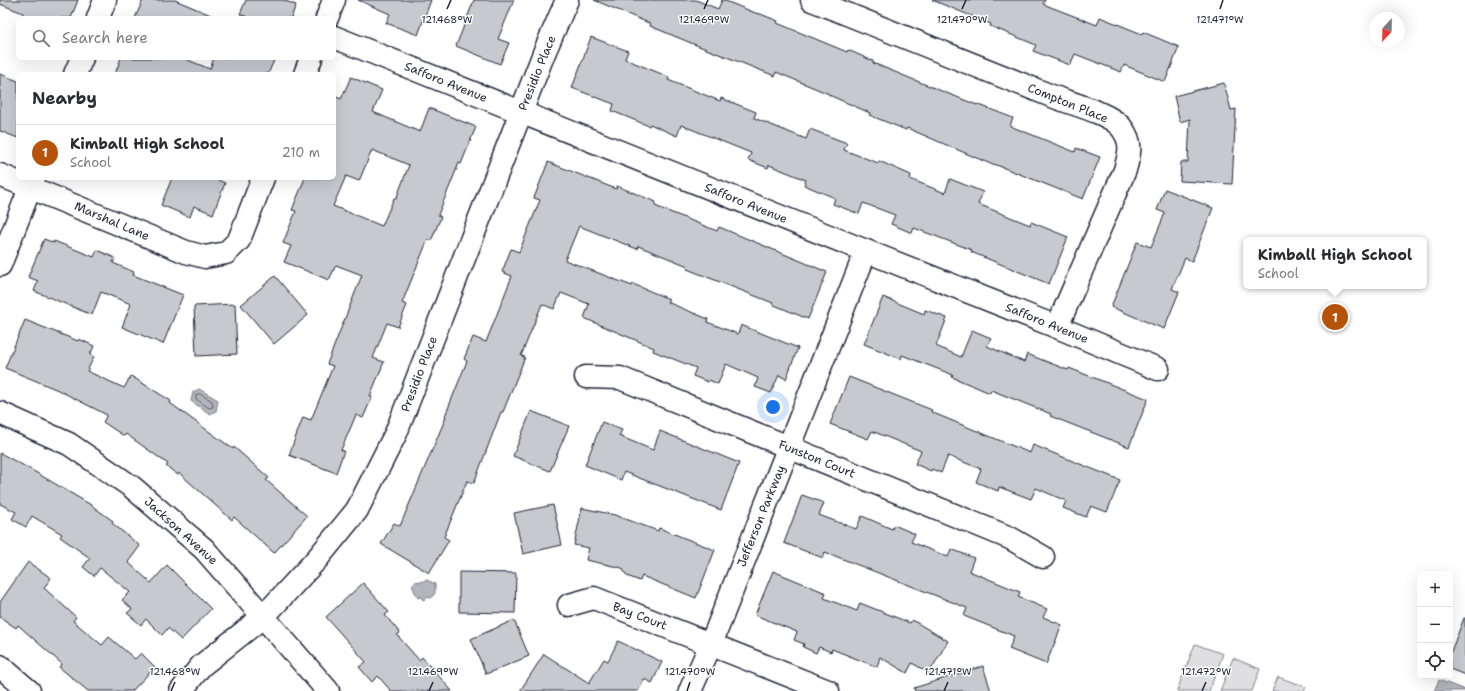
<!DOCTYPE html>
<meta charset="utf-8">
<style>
body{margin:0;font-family:"Shantell Sans",sans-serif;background:#f2f2f3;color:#2b2b33}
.controls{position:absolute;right:12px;bottom:12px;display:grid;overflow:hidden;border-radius:6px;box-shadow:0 4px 16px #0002}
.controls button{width:36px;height:36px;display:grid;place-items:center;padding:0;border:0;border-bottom:1px solid #e1e1e2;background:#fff;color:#2b2b33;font:20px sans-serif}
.compass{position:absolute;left:1369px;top:12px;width:36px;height:36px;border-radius:50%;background:#fff;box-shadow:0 4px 16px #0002;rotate:202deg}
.you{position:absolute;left:773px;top:407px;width:14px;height:14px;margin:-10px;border:3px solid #fff;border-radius:50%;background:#1a73e8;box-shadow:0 0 0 6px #1a73e833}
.badge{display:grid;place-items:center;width:26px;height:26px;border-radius:50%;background:#b45309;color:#fff;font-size:13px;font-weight:700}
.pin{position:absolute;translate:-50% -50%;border:2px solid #fff;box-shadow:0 1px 4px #0006}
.popup{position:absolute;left:1243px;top:237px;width:184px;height:52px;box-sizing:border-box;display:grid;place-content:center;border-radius:6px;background:#fff;filter:drop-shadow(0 1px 3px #0005);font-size:13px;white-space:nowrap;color:#7c7c81}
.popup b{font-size:15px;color:#2b2b33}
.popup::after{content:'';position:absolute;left:50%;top:100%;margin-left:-8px;border:8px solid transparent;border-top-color:#fff}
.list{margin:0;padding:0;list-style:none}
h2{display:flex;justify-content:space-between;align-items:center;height:52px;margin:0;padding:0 16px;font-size:17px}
h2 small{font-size:13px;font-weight:400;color:#7c7c81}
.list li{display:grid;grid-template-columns:26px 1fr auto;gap:12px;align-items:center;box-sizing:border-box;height:56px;padding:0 16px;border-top:1px solid #e1e1e2}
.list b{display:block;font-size:15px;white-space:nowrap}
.list p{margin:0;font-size:13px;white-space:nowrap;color:#7c7c81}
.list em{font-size:13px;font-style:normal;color:#7c7c81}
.icon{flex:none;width:22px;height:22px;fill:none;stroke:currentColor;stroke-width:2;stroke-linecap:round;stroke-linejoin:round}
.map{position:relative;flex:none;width:1465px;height:691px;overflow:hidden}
.search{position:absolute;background:#fff;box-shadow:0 4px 16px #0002;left:16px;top:16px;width:320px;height:44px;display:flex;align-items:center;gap:10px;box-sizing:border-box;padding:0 14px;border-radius:6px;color:#7c7c81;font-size:15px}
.panel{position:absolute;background:#fff;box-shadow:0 4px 16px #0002;left:16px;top:72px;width:320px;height:108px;border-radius:6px}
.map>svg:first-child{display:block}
.green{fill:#dfdfe2;stroke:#80808e}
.water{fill:#b4b4bc;stroke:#7a7a88}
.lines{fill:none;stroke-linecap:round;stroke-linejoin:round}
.shore{stroke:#5c5c6f;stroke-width:1}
.building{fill:#c8c8cf;stroke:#22223b;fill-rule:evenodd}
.minor-casing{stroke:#22223b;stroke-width:25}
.minor{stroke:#fff;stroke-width:22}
.ticks{fill:none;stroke:#22223b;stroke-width:1.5}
.labels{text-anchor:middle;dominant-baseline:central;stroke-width:3;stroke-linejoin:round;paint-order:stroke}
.street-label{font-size:12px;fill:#22223b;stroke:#fff}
.ticks-label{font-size:10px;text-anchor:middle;fill:#22223b;stroke:#fff;stroke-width:3;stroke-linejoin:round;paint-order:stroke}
</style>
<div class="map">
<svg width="1465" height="691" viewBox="0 0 1465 691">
<rect width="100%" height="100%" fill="#fff"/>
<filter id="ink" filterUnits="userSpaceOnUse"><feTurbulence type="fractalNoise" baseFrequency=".025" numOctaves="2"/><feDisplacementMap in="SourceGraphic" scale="8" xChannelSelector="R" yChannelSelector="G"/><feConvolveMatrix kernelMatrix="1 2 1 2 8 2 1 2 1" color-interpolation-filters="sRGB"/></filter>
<g filter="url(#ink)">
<!-- green -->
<g class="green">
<path d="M1195,644L1223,654L1209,691H1177Z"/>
<path d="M1233,658L1260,669L1252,691H1220Z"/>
<path d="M1278,677L1306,687L1304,691H1272Z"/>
</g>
<!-- water -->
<g class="water">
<path d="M199,389L218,400L216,411L210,414L191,401L193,392Z"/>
<path d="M427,580L435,584V593L431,598L427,597L424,600L422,599L421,596L419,598L417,597L412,585L417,581L420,582Z"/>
<path d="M1439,680L1465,690V691H1434Z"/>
</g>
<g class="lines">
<!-- shore -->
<path class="shore" d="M200,394L212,401L213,407L209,408L196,399V395Z"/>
</g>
<!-- building -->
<g class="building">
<path d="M0,0H78L71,18H21L23,13L0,4Z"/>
<path d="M143,0H175L218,18H135Z"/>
<path d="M246,0H283L296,5L291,18H250L240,14Z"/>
<path d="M358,0H431L418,35L386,23L390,14Z"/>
<path d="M474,0H514L498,39L509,43L500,64L456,46Z"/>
<path d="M594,0H696L718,9L722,0H723L758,14V13L778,21L777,23L847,52L848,50L873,61V63L934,88L977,105V104L1013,118L1010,126L1075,152L1076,148L1100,157L1083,199L994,164L993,165L907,128L906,130L869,115L870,113L829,95V94L776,72L775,76L691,43L650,26L651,24Z"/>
<path d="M932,0H1045L1043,4L1097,25L1100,17L1142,34L1143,32L1179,47L1165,82L1124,65L1121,72L1075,54L1070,65L1033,51L1036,45L990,26L991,24Z"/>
<path d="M591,37L628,51L625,59L669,77L668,80L720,101L721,98L756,112L754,118L806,139L810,129L847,143L844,150L878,163L879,161L911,175L910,179L945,193L950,179L983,192L978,204L1030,225L1031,222L1068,237L1049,284L971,252L972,250L914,228L912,233L891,224L895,215L863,203L859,214L833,204L835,198L804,185L806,180L769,165L768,168L748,160L751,153L681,125L677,136L650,124L649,126L612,111L614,104L572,88Z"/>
<path d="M121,58H183L210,69L214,58H275L268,74H115Z"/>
<path d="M0,74L18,81V138L0,131Z"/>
<path d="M351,77L382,90L373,112L420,132L429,108L476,127L461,164L459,163L438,215L441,217L431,241L428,239L402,303L407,305L398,327L387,323L373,358L384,362L370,396L372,397L363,418L356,415L341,450L344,451L336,473L289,455L303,417L311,420L333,366L327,364L362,275L336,265L329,280L284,262L291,246L283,243L296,211L292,210L305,178H334V96L341,99ZM372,150L409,165L396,199L394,198L382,226L333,206L346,176L359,181Z"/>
<path d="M1224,83L1231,110L1236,109L1232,184L1180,181L1181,162H1188L1190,119L1180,122L1174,96Z"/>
<path d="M548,162L616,189L617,186L656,202L655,206L717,231L719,227L827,272L808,319L772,304L773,303L687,269L688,266L638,246L637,249L579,226L565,260L632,286L633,284L669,299L667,302L708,319L707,322L738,334L741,325L798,348L786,379L779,375L771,393L755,387L758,378L726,364L718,384L709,380L708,382L693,376L696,368L653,351L654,348L584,318L589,304L561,293L554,309L542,304L521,356L525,357L503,412H501L474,483L467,481L444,537L449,540L429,573L381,544L394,523L400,526L446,417L445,416L467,361L464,359L473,337L486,342L512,276L502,272L511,249L519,252L540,200L534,198Z"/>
<path d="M172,178H213L225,183L213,214L194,206L190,217L161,205Z"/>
<path d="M1165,189L1213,208L1192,261L1185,258L1172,289L1179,292L1164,329L1111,307L1137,242L1151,247L1165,213L1157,210Z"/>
<path d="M44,239L54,243V241L94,257L97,250L115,258L113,263L134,272L133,275L183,295L163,344L122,327L131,304L101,292L92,315L34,291L38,281L28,277Z"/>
<path d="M275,276L308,315L274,344L241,305Z"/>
<path d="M883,297L924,314L925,310L947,318L936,346L961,357L972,330L991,338L987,346L1024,362L1027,354L1068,370L1069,368L1148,399L1129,447L1050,416L1051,414L991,390L990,393L952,377L953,375L902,355L901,359L864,344Z"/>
<path d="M235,304L237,354L196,356L194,306Z"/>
<path d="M25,320L78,341L79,339L94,346L90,355L94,357L87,371L124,388L131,376L171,401L170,403L233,449L234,447L269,478L266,480L307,516L274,553L234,517L232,520L179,473L178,475L166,466L168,464L126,434L124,436L103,422L107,415L58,390L5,368Z"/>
<path d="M849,377L932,410L931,412L1030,453L1033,445L1120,480L1107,512L1091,506L1086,517L1063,508L1066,501L1036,488L1031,499L999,487L998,491L976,482L981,469L948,456L941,473L932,469L931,471L915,464L921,451L872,431L868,439L830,424Z"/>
<path d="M531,411L569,426L550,471L513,456Z"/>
<path d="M602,422L622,430L619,436L653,450L660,431L739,463L721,510L624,472L621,480L585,465Z"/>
<path d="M0,453L30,469L91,505L113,521L112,523L140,546L128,562L151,583L167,565L211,609L181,640L168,628L162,635L146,619L141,625L127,613L132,609L122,600L130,592L100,568L94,576L83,567L90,558L60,537L62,534L32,516L26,527L12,519L16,512L0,504Z"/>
<path d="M802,495L824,503L819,515L856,529L862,516L892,529L894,525L915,534L911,542L948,557L951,549L974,558L969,571L1020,592L1018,597L1047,609L1043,617L1062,625L1046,664L1009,649L1014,636L964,616L967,608L825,552L823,558L784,543Z"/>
<path d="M553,505L562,545L523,554L514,513Z"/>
<path d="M582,508L615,515L658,531L659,528L715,550L696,598L642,576L640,581L627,576L622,568L586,560L589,548L574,545Z"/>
<path d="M28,562L51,578L44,588L76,617L73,621L102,645L109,637L135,659L141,653L155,667L132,691H88L59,667L62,664L18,625L16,628L0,617V602Z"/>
<path d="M773,571L826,593L824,598L857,611L860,603L910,623L912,620L948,641L929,673L912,663L907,673L880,657L877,667L832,649L831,652L819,647L816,653L803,647L804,644L794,640L797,632L755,615Z"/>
<path d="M459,572L516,573L515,613L459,612Z"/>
<path d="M363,583L389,612L385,615L400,633L397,635L419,660L422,657L452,691H391L378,676L372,682L359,667L366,662L326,617Z"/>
<path d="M1464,618H1465V675L1450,669V654Z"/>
<path d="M514,620L529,656L486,674L471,639Z"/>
<path d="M618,641L662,662L652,683L644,679L638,691H520L544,654L589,683L604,659L608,661Z"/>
<path d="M983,666L991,691H915L914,688Z"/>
</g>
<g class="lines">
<defs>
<g id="minor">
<path d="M812,0C891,32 970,64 1049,95C1068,103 1108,112 1121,127C1133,142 1130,153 1125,170L1057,327"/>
<path d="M98,18L105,0"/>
<path d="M327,18L334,0"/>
<path d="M334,37L866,251L1057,327L1158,369"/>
<path d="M75,74L82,58"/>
<path d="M305,74L311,58"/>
<path d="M0,175L186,252L205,257L226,253L239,240L263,178"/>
<path d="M0,265L34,178"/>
<path d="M586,377L620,378L1010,538L1043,557"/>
<path d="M0,413L69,444L132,487L204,549L328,691"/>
<path d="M569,605L594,598L828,691"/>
<path d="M0,666L29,691"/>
<path d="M181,691L201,666L264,616L317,559L357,510L396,433L544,53L567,0"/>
<path d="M690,691L711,644L866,251"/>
</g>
</defs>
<!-- minor casing -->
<use href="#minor" class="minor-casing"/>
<!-- minor -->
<use href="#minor" class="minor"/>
</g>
</g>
<!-- ticks -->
<path class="ticks" d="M447,9L451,0M704,9L708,0M962,9L966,0M1220,9L1223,0M171,691L175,682M429,691L433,682M687,691L690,682M944,691L948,682M1202,691L1206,682"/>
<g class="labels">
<!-- street labels -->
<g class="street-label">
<text transform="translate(537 73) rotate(-68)">Presidio Place</text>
<text transform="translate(446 82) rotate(22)">Safforo Avenue</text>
<text transform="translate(1068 103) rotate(22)">Compton Place</text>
<text transform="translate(746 203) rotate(22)">Safforo Avenue</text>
<text transform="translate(112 221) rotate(23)">Marshal Lane</text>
<text transform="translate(1047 323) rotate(22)">Safforo Avenue</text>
<text transform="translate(419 374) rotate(-69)">Presidio Place</text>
<text transform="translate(817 459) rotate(22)">Funston Court</text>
<text transform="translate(761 516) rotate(-68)">Jefferson Parkway</text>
<text transform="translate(181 531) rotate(42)">Jackson Avenue</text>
<text transform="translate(640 616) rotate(21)">Bay Court</text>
</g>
</g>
<g class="ticks-label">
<text x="447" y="23">121.468°W</text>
<text x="704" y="23">121.469°W</text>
<text x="962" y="23">121.470°W</text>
<text x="1220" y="23">121.471°W</text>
<text x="175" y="675">121.468°W</text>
<text x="433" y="675">121.469°W</text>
<text x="690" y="675">121.470°W</text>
<text x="948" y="675">121.471°W</text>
<text x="1206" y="675">121.472°W</text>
</g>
</svg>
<div class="controls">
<button>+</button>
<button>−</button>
<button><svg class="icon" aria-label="locate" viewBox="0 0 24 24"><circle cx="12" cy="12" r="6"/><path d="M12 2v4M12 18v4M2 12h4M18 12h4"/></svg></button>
</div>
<svg class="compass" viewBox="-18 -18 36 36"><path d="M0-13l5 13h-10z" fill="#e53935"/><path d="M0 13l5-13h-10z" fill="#7c7c81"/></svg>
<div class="you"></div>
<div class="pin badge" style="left:1335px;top:317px">1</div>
<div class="popup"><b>Kimball High School</b>School</div>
<div class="search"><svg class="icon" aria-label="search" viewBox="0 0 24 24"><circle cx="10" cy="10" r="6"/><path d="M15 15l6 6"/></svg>Search here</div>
<section class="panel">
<h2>Nearby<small></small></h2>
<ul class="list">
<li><span class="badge">1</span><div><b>Kimball High School</b><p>School</p></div><em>210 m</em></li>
</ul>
</section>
</div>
